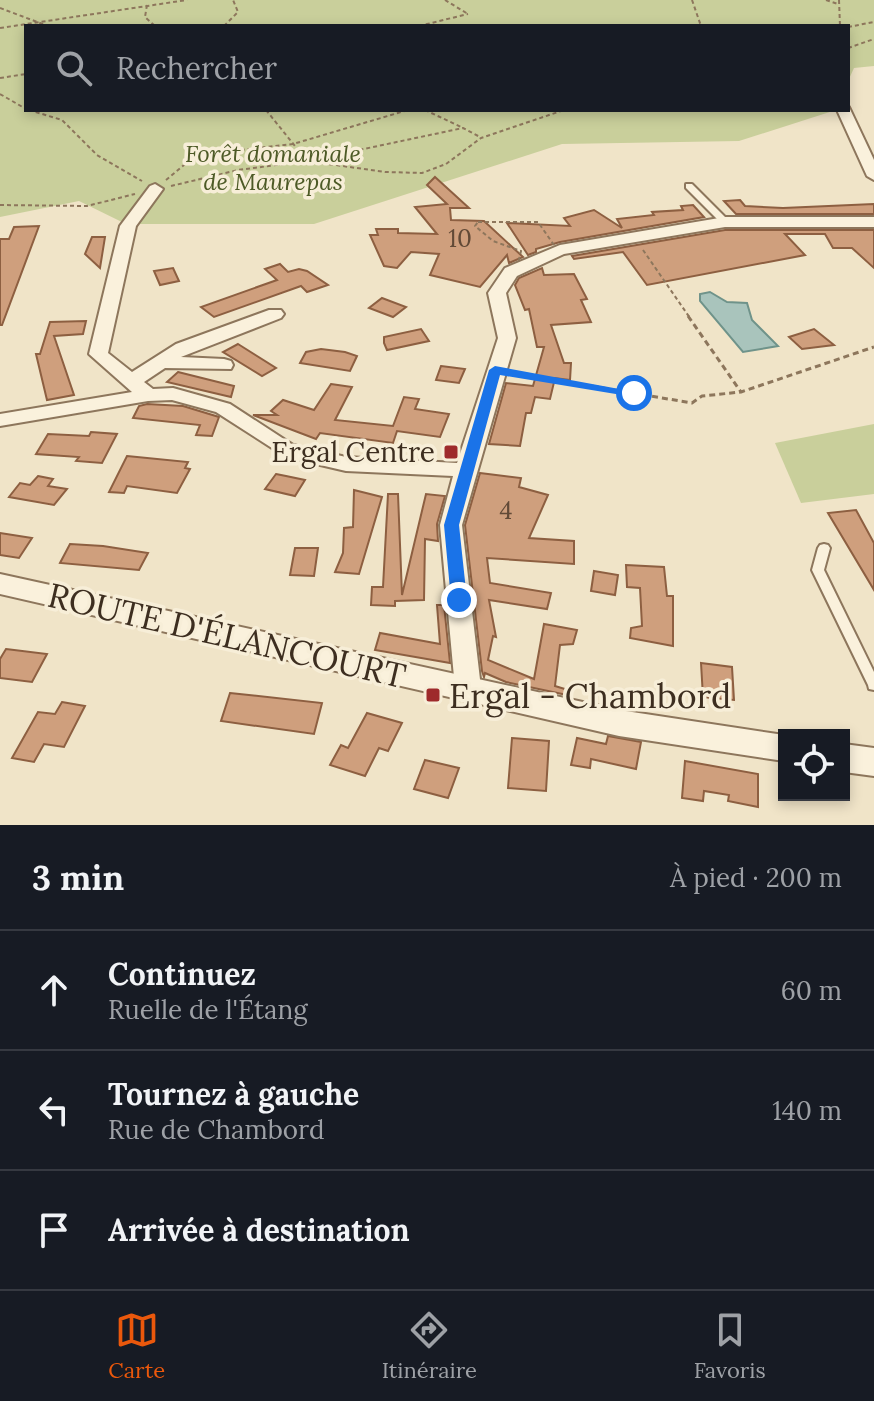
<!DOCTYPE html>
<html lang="fr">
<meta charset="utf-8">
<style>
body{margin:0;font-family:Lora,serif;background:#20242c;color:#f1f3f6}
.controls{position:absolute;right:24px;bottom:24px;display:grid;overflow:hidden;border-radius:0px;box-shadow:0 4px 12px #0003}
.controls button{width:72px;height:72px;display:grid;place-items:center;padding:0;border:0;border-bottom:2px solid #363941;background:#171b24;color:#f1f3f6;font:40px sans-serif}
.stop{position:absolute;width:24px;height:24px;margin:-18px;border:6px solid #1a73e8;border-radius:50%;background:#fff}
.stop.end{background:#1a73e8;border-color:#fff;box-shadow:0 2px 8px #0008}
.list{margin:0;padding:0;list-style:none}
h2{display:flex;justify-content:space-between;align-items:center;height:104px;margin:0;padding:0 32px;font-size:34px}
h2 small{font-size:26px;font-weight:400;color:#9ea1a6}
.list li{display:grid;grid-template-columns:52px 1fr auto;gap:24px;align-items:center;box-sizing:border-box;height:120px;padding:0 32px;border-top:2px solid #363941}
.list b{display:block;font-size:30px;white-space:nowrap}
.list p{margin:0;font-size:26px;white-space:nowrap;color:#9ea1a6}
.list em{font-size:26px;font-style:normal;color:#9ea1a6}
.icon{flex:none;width:44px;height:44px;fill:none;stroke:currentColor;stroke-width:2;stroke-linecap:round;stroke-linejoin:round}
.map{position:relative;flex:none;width:874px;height:825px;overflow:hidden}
.search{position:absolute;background:#171b24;box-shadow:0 4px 12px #0003;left:24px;right:24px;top:24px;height:88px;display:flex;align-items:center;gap:20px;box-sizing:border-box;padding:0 28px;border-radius:0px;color:#9ea1a6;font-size:30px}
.sheet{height:464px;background:#171b24}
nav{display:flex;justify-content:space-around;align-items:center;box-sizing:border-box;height:112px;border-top:2px solid #363941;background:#171b24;font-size:22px;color:#9ea1a6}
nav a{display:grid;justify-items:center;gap:4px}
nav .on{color:#ea580c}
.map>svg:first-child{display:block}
.green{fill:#c9cf9b}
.water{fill:#a9c4bc;stroke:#6f938a;stroke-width:2}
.building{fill:#cf9f7d;stroke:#8d5f41;stroke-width:2}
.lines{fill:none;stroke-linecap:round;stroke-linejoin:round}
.service-casing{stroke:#8d765c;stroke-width:4}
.minor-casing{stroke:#8d765c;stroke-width:4}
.tertiary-casing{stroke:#8d765c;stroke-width:4}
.path-far1{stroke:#8d765c;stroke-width:2;stroke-dasharray:4 3;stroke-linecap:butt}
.path{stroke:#8d765c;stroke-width:3;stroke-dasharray:6 4;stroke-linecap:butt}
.service{fill:#faf1dc;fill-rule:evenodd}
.minor{fill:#faf1dc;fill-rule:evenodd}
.tertiary{fill:#faf1dc;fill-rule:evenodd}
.route{fill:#1a73e8}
.poi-dot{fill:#9e2a2b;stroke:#f7eed8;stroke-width:3}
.labels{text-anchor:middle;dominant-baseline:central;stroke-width:7;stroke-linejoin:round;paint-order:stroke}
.far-park-label{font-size:24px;font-style:italic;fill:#4d5a26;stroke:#f7eed8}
.number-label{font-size:24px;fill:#624a37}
.poi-label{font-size:28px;fill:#3d2e20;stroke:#f7eed8;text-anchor:end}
.near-street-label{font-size:34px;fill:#3d2e20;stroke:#f7eed8}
.near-poi-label{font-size:34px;fill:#3d2e20;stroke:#f7eed8;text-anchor:start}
</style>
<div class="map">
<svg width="874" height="825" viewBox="0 0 874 825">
<rect width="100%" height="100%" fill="#f0e4c8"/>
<!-- green -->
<g class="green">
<path d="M0,0H874V66L854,68L848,81V26H26V110H836L739,141L562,144L314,224H126L79,201L0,217Z"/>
<path d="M874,424V494L801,503L775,443Z"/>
</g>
<!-- water -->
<path class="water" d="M710,292L727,302L747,303L752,320L778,346L743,352L700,301V294Z"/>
<!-- building -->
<g class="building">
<path d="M435,177L469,208H450L451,220L484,221L523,257L509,263L507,255L480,287L430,275L439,254L411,252L397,268L384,266L370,235H378L376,229H398V233L437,234L415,207L447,204L427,185Z"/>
<path d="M740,200L745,206L783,208L874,204V214H736L724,201Z"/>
<path d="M693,205L704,217L560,242L536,249V252L528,255L507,223L570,226L564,218L594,210L622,228L617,219L654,215L652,212L683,210L681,206Z"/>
<path d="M39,226L2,325H0V239H9L14,227Z"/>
<path d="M725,230H874V268L852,248H833L825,234H785L805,255L647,285L623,252L574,259L572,256Z"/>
<path d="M92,237H105L100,268L85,254Z"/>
<path d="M280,264L288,272L299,269L307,271L328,285L307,292L301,286L214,317L201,307L277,280L265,269Z"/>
<path d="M173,268L179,281L160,285L154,271Z"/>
<path d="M542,268L544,275L574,274L587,299L581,300L591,322L551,325L564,363H571L570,380L555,378L550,399L535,397L531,413H526L520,446L489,444L506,383L533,386L544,347H537L529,309L525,310L515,285L519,278Z"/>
<path d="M382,298L406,307L393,317L369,308Z"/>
<path d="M86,321L83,334L54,336L74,395L47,400L36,354H40L50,322Z"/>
<path d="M421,329L429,341L387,350L384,343V337Z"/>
<path d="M814,329L834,345L802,349L789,337Z"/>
<path d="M238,344L276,368L262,376L223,352Z"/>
<path d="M321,349L345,352L357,356L350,371L300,363L306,352Z"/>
<path d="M441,366L465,369L459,383L436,380Z"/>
<path d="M178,372L234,386L231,397L167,382Z"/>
<path d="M331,384L352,387L335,420L393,426L404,397L419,399L415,409L449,414L440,437L397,431L393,443L320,433L316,439L253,415H277L271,411L283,400L314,410Z"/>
<path d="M147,404L183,406L219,417L212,436L196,435L200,425L133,418L139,406Z"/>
<path d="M91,432L117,434L102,463L76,461L79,457L36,454L48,434L89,436Z"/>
<path d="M127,456L188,462L185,468L190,469L177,493L127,486L124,493L109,492Z"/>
<path d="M480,473L521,478L519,487L548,495L529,538L574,541V564L487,558L490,583L551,593L547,609L489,600L496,637L493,636L488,660L534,679L544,624L577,630L573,644L560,645L555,686L568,690L567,695L506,682L485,673L484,677L482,671L465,525Z"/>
<path d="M276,474L286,476L305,480L295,496L265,489Z"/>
<path d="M38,476L53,479L48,486L67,489L54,505L9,497L20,483L30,485Z"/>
<path d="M354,490L382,497L359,574L335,572L343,553L344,528L353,527Z"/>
<path d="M388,494H398L402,595L426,494L445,496L437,524L438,541L425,539L424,600L395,601V606L371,605L372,587H383Z"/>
<path d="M856,510L874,543V590L828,513Z"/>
<path d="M0,533L32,538L19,558L0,555Z"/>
<path d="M70,544L103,546L148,553L139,570L60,563Z"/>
<path d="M295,548H318L314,576L290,575Z"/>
<path d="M626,565L664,567L667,596H673V646L630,638L631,628L642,626L640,588L627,587Z"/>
<path d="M594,571L618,575L615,595L591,591Z"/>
<path d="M437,605H444L450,663L375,650L380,633L440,644Z"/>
<path d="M6,649L47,654L32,682L0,678V659Z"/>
<path d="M701,663L732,667L734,700L703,697Z"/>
<path d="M230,693L322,703L314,734L221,721Z"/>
<path d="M62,702L85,706L64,747L44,744L34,762L12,758L38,712L55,714Z"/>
<path d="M367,713L402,723L388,751L379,748L365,776L330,765L341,745L348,748Z"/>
<path d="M608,736L641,742L636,769L591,759L590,768L571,765L577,738L606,744Z"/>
<path d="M512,738L549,741L546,791L508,788Z"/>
<path d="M425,760L459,768L448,798L414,789Z"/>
<path d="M685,761L758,774V807L728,801L729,795L704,791L703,801L682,798Z"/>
</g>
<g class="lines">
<defs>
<g id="service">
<path d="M686,184H692L728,220V224H722L686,188Z"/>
<path d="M824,544L828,545L830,548L824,570L874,672V690L869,689L868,685L812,570L818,548L820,545Z"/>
</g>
<g id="minor">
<path d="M849,107L874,160V180L867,176L837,110H848Z"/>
<path d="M155,184L163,189L136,226L108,353L132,372L176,344L269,310H281L284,314L281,318L181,357L224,359L231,361L233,365L231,369L165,368L144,382L153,389L173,388L230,404L293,445L346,457L457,463L498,338L488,293L505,268L560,245L725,217H874V227H725L564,254L517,276L506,293L516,338L462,525L481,688L477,695L468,698L459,695L455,688L440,525L453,476L346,471L286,457L216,412L172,400L148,401L0,426V414L132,392L89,354L120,226L150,186Z"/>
</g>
<g id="tertiary">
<path d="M0,574L619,710L784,735V761L619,736L0,594Z"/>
<path d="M844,744L874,748V776L844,772Z"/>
</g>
</defs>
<!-- service casing -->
<use href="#service" class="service-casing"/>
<!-- minor casing -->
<use href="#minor" class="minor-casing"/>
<!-- tertiary casing -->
<use href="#tertiary" class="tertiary-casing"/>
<!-- path-far1 -->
<g class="path-far1">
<path d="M445,0L468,14"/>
<path d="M692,0L701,26"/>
<path d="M826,0L838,4"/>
<path d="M839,0L840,26"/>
<path d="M147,5L145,17L155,26"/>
<path d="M0,8L48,26"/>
<path d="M224,26L238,12L233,0"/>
<path d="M419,26L468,14"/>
<path d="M848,27L874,22"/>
<path d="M0,28L187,0"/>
<path d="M848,48L874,39"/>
<path d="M0,78L26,74"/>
<path d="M0,94L26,109"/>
<path d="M29,110L62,120L97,155L142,181"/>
<path d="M266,110L307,161L463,128L480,137"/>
<path d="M425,110L461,127"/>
<path d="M166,180L196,155L293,144L408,110"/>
<path d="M171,186L238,170L307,161L385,172L422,173L446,164L481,138L564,110"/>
<path d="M0,205L87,206L135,194"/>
<path d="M478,222H538L554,245L551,250L518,264L521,251L493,241L475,226Z"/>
<path d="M643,250L690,318"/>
</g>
<!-- path -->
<g class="path">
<path d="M688,316L741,392"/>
<path d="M514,373L692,403L702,396L741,392L874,347"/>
</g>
<!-- service -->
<use href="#service" class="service"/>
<!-- minor -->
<use href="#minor" class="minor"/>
<!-- tertiary -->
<use href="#tertiary" class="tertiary"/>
</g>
<!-- route -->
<path class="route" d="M495,366L641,393L634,397L500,375L459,525L467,600L459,606L451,600L444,525L489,370Z"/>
<!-- markers -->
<g class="poi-dot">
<rect x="443" y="444" width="16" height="16" rx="4"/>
<rect x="425" y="687" width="16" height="16" rx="4"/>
</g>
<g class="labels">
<!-- far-park labels -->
<g class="far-park-label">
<text x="273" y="153">Forêt domaniale<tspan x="273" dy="28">de Maurepas</tspan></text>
</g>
<!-- number labels -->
<g class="number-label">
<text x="460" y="238">10</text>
<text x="506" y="510">4</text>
</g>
<!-- poi labels -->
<g class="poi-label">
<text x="435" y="452">Ergal Centre</text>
</g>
<!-- near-street labels -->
<g class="near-street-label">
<text transform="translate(227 635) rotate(13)">ROUTE D'ÉLANCOURT</text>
</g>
<!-- near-poi labels -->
<g class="near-poi-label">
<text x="449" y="695">Ergal - Chambord</text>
</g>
</g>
</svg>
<div class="controls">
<button><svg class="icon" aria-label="locate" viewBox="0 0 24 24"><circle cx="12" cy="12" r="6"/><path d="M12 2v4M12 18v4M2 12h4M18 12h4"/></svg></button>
</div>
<div class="stop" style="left:634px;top:393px"></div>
<div class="stop end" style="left:459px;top:600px"></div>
<div class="search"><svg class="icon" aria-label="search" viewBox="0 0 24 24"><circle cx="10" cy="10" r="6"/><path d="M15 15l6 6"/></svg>Rechercher</div>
</div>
<section class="sheet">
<h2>3 min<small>À pied · 200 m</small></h2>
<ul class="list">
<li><svg class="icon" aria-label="ahead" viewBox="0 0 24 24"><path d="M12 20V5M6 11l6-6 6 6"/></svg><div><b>Continuez</b><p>Ruelle de l'Étang</p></div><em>60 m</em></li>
<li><svg class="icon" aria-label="left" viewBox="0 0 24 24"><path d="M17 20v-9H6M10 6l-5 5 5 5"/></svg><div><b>Tournez à gauche</b><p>Rue de Chambord</p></div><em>140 m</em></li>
<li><svg class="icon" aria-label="arrive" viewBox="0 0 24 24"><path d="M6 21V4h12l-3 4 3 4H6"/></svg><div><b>Arrivée à destination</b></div></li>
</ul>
</section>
<nav>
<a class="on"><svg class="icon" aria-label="map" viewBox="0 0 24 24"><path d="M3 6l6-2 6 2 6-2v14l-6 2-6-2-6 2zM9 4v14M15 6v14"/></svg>Carte</a>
<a><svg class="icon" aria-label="directions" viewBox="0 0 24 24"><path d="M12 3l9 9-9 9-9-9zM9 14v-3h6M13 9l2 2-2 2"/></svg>Itinéraire</a>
<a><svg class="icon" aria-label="saved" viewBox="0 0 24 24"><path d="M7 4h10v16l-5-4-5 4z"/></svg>Favoris</a>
</nav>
